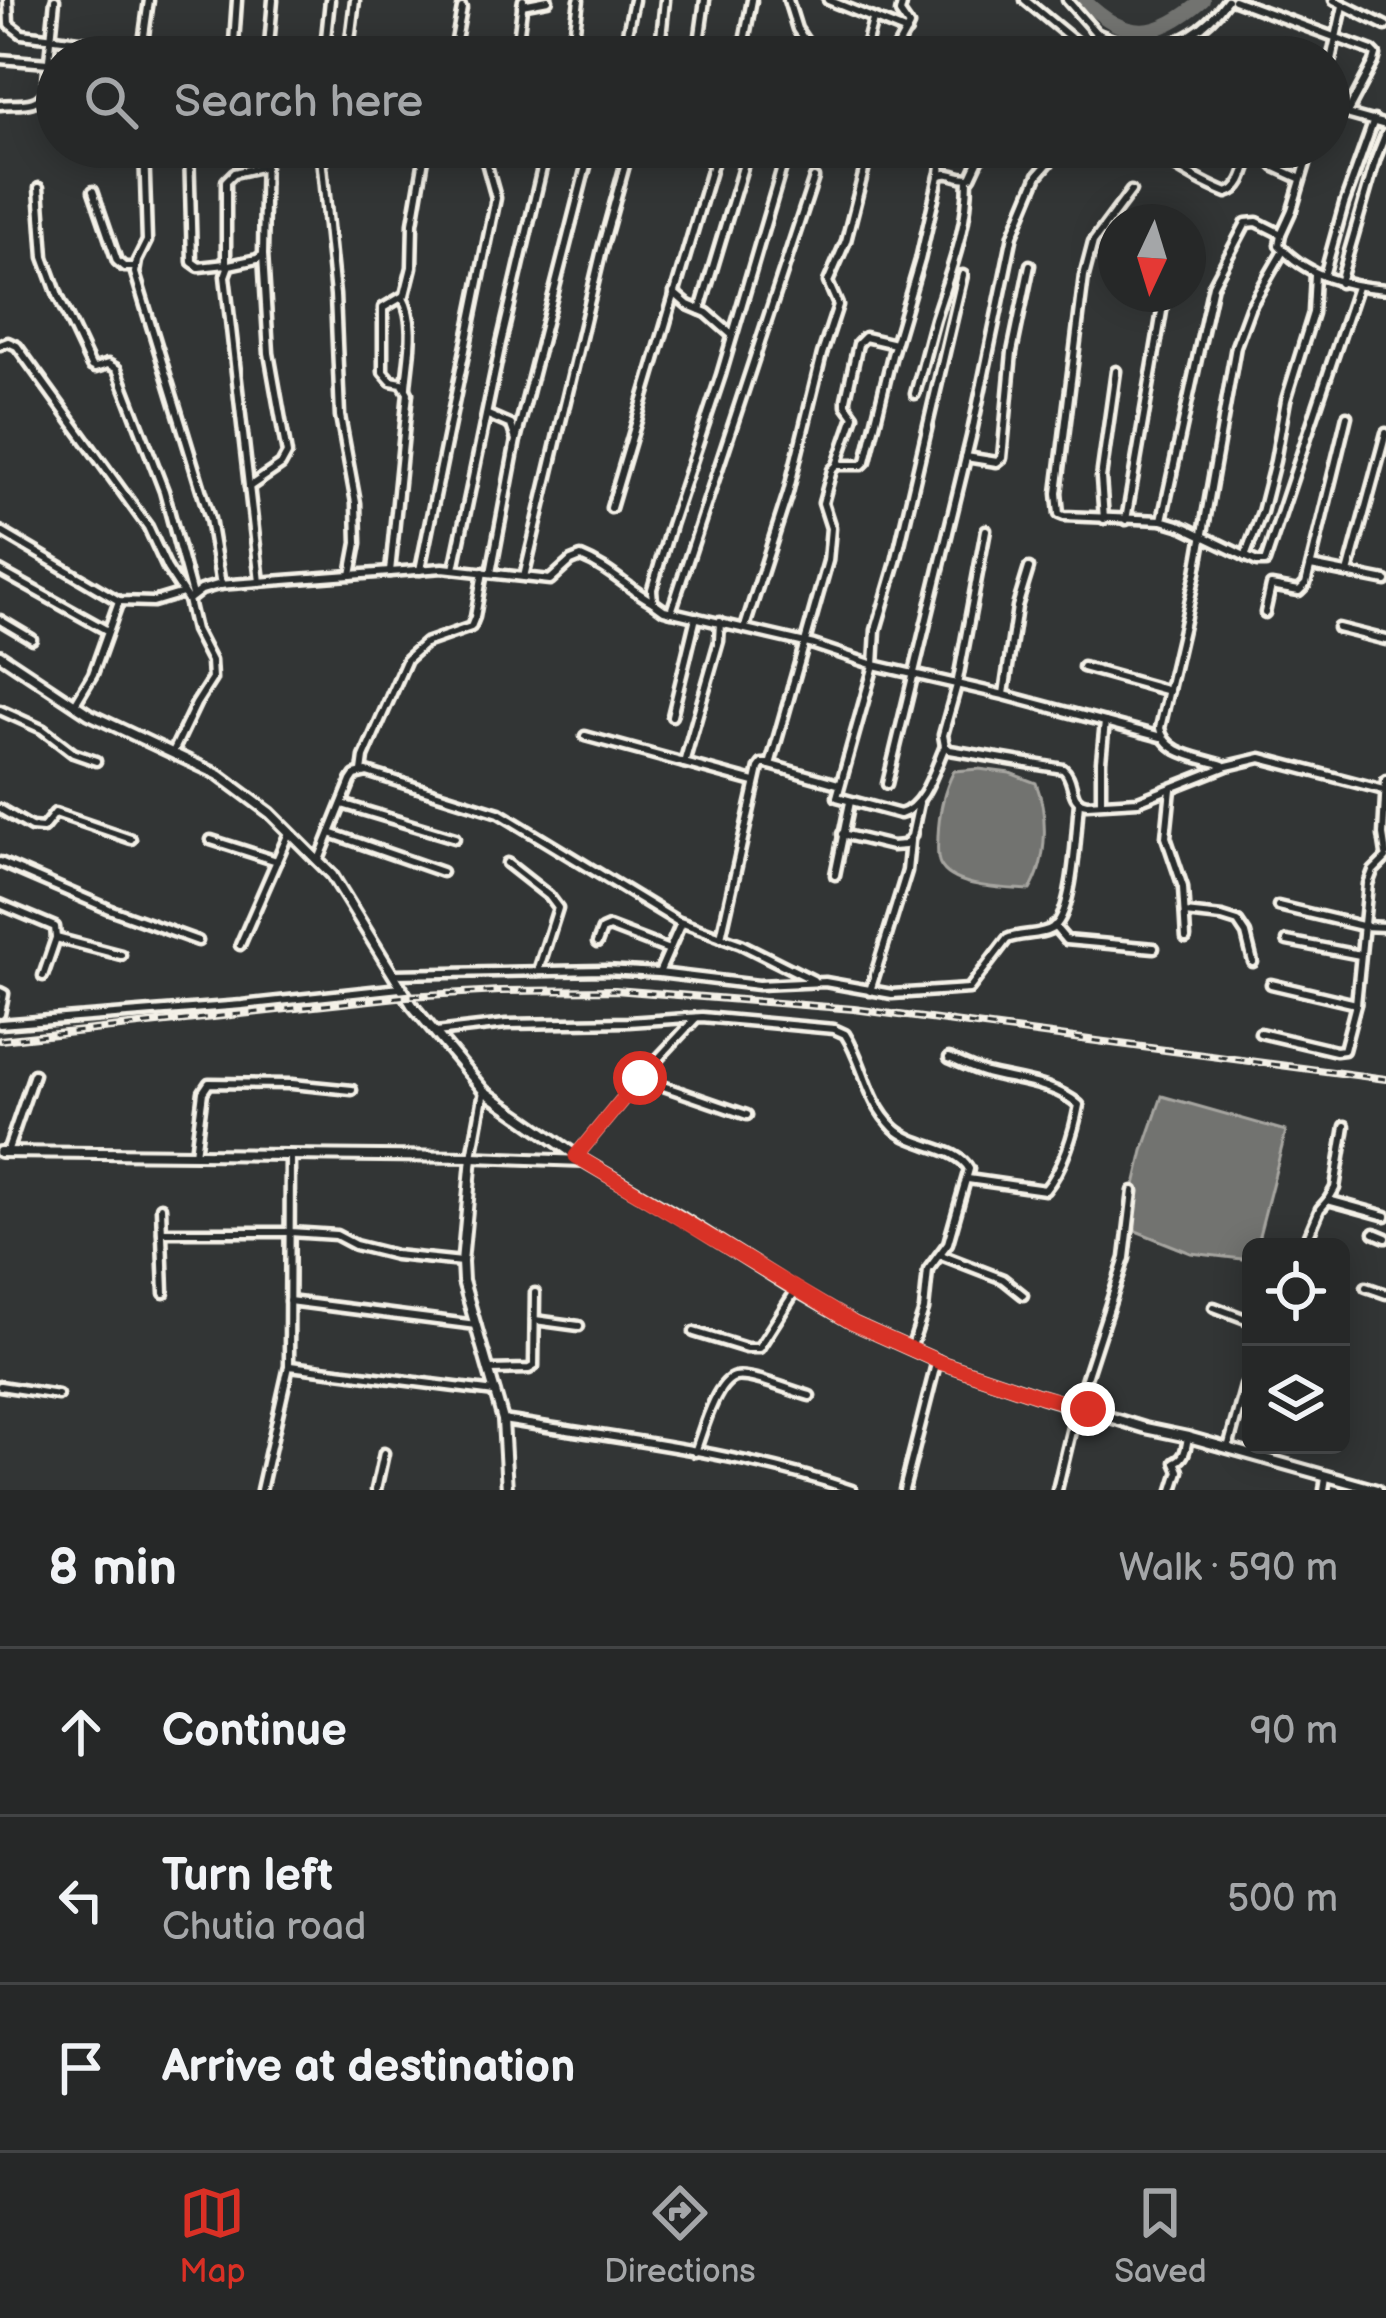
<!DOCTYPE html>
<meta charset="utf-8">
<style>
body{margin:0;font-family:"Balsamiq Sans",sans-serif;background:#2e3030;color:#f1f3f6}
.controls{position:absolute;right:36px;bottom:36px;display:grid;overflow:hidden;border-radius:18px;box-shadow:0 6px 30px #0003}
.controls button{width:108px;height:108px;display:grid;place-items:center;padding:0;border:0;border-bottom:3px solid #424445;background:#262828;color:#f1f3f6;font:60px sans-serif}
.compass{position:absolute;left:1098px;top:204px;width:108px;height:108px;border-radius:50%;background:#262828;box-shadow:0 6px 30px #0003;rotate:184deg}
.stop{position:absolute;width:36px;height:36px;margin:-27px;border:9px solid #d93025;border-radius:50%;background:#fff}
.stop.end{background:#d93025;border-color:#fff;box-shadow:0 3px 12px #0008}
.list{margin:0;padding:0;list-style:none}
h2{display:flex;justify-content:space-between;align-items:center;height:156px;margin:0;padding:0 48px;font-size:51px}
h2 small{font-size:39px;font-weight:400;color:#a4a6a8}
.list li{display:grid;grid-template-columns:78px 1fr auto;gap:36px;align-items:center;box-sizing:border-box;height:168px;padding:0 48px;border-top:3px solid #424445}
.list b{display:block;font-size:45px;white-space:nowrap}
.list p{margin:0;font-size:39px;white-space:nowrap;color:#a4a6a8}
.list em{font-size:39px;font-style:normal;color:#a4a6a8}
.icon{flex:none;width:66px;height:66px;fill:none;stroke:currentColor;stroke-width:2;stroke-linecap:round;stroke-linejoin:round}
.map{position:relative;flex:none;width:1386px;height:1490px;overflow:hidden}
.search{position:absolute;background:#262828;box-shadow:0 6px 30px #0003;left:36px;right:36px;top:36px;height:132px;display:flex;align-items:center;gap:30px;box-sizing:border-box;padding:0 42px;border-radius:66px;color:#a4a6a8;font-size:45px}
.sheet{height:660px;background:#262828}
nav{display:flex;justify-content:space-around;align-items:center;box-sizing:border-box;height:168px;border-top:3px solid #424445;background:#262828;font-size:33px;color:#a4a6a8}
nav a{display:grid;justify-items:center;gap:6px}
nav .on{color:#d93025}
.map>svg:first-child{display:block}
.water{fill:#727370;stroke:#a6a5a0;stroke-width:3}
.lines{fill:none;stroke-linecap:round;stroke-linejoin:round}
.river{stroke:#727370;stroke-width:14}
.minor-casing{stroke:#f4f1e8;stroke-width:15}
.tertiary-casing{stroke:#f4f1e8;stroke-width:16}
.minor{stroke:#2a2d2e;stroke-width:6}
.tertiary{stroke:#2a2d2e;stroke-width:8}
.rail-casing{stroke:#f4f1e8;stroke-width:8}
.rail{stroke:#2a2d2e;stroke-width:3;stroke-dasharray:9;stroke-linecap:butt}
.route{stroke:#d93025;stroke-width:15}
</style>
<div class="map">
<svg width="1386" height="1490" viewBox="0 0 1386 1490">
<rect width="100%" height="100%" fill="#323535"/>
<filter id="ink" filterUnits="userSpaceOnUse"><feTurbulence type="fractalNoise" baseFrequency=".00833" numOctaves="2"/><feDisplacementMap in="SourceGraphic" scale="24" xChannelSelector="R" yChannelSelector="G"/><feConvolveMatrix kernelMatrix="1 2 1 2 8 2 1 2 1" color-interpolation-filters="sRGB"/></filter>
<g filter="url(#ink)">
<!-- water -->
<g class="water">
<path d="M979,769L1010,773L1036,783C1048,814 1048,860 1030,890C1006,888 952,889 940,864C936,856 938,845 938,836C939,812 943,792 954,771Z"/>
<path d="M1162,1096L1286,1131L1256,1247H1251V1260L1191,1253L1136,1231L1128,1215L1143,1151Z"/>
</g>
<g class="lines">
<!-- river -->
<path class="river" d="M1084,0C1127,43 1158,39 1203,0"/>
<defs>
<g id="minor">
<path d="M8,0L9,24L22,34L210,57"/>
<path d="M788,0L797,29L811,50V57"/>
<path d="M828,0L907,32"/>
<path d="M1025,0L1088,52"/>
<path d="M1067,0L1096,33L1085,57"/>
<path d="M1234,0L1372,51L1376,55L1374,62L1347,113"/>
<path d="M1334,0L1386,26"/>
<path d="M522,5L548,0"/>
<path d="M1096,33C1149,57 1193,48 1227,0"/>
<path d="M1247,41L1294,57"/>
<path d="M141,57L149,0"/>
<path d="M233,57L237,0"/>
<path d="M268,57L273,0"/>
<path d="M324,57L330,0"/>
<path d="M348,57L355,0"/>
<path d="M453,57L462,8"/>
<path d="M516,57L523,0"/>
<path d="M571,57L579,0"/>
<path d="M617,57L626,38L634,0"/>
<path d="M659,57L665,0"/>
<path d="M697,57L705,0"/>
<path d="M741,57L752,0"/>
<path d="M863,57L873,20"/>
<path d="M892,57L909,26L900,13L903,0"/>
<path d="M1195,57L1196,34"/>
<path d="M0,59L48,63"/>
<path d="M1329,69L1343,6"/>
<path d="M0,105C18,103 38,108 46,90L55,0"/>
<path d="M1329,109L1386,125"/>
<path d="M144,147L147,241L137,261L135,273L210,519L221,585"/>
<path d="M189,147L192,262L199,267L226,264"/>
<path d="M234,147L241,152L265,154"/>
<path d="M320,147L335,295L340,416L356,503L357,543L351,575"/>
<path d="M788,147L721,375L671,525L652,589L653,602L664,610L814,645L874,665L1004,695L1161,737"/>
<path d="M1143,147C1171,163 1196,181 1227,193C1243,189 1246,168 1251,153"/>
<path d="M1218,147L1266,157L1275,167L1299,178"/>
<path d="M940,173L943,147"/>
<path d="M39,188L44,257L59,298L91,366L95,368L108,364L117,369L164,491L192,595"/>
<path d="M93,191L117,261L124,267H134"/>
<path d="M1131,191L1093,242L1084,276L1057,493L1059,514L1064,516L1162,520L1182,526L1257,562H1265L1357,287"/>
<path d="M1281,234L1292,210L1311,147"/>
<path d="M226,265V181L234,173L265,166"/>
<path d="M1324,276L1344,204L1374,120"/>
<path d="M1340,283L1376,158L1386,133"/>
<path d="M674,293L688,305L707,313L732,335"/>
<path d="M403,298C417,324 408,359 406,387"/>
<path d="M700,310L749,147"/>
<path d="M0,345L8,342L17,346L148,527L167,568L188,600"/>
<path d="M915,394C922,369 928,344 935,319C950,272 968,229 968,178"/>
<path d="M488,415L511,425L516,440L491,573"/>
<path d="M516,440L591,147"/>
<path d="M966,457L997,462L1002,458L1012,352L1030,265"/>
<path d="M837,465L854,416L846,405V399L858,344L865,337L895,344"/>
<path d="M249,487L281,465L287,454L269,353L263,255"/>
<path d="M611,508L718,147"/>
<path d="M1104,519L1101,478L1116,371"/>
<path d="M1126,520L1165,294"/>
<path d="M1162,520L1213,285L1246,223L1257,222L1281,234L1279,245C1306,276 1346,286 1386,289"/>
<path d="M986,530L957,685L943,735L945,746L950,750L1063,769C1076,780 1068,802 1087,804L1138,801L1227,766L1261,758L1384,790"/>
<path d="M0,531L119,601L153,602L183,593"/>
<path d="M1245,557L1262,512L1275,461L1286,400L1313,313L1315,274"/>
<path d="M1311,566L1386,581"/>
<path d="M454,569L501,343L547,147"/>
<path d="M420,570L496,198L486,162L487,147"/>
<path d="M0,571L108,631"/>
<path d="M390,572L408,393L402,383L391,381L383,372V308L405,295L412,267L413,223L426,147"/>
<path d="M1348,573L1386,433"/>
<path d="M524,577L603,245L630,147"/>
<path d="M260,582L225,276L229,265L257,259L263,255L265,147"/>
<path d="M671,612L814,178"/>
<path d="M1265,613L1271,586L1299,591L1306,584L1347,416"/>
<path d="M0,620L32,639"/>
<path d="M745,627L788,493L822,354L838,305L828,282L846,241L870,147"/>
<path d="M1338,628L1386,640"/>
<path d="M1083,667L1169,691"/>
<path d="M1004,694L1017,607L1029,568"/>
<path d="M75,704L93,674L119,601"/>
<path d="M0,710L42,729L73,753L96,761"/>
<path d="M672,716L696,617"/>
<path d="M585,736L754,782"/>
<path d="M945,746C935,768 925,807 900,814L837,797L874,665L876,630L896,562L963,275"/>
<path d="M173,752L196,704L212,679L211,661L195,630L188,600L201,590L218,585L443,568L550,580L571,561L581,557C609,568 627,588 653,602"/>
<path d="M684,763L719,641L720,622"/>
<path d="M770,765L828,561L831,528L823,503L832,470L837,465H862L866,461L892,355L920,260L939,176C949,169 960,181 971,177L985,147"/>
<path d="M1223,765C1200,757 1165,755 1160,728L1196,573L1236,346L1250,308L1283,251"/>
<path d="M362,772L364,757L407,659L425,643L471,627L475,617L483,572"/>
<path d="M1386,780L1383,835L1386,854"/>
<path d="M887,784L971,437L1013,235L1038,175L1062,147"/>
<path d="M1171,789L1166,837L1183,887L1186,938"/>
<path d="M1101,802V761L1105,722"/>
<path d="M342,804L455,838"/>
<path d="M0,809L31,827L43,828L55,813L131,839"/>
<path d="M330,833L442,872"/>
<path d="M842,834L892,846L905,845L912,836L919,803"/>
<path d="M211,840L277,861"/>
<path d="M319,860L351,781L355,775L367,772L499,813L677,921L741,944L813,980"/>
<path d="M0,862L109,909L198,941"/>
<path d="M507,863L549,896L558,908L538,971"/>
<path d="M835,875L850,802"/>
<path d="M0,904L55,927L56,938L43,976"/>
<path d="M1278,906L1362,926L1386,927"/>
<path d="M1185,913L1222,917L1238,922L1246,934L1253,962"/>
<path d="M1054,926L1066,940L1154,948"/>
<path d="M721,937L759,768L762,764H767L838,784"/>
<path d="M56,938L121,955"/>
<path d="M1287,941L1360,955"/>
<path d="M597,943L602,930L609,927L669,950"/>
<path d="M240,945L289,833"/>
<path d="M659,973L681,923"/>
<path d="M395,974L605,970L659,973L758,985L825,982L892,994L969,989L1007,939C1020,933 1042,936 1054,927C1074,911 1076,830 1079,803"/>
<path d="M1271,984L1356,1004"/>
<path d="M870,991L907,871L910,841"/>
<path d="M0,992L4,994L0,1014"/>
<path d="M0,1024L242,1005L400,988"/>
<path d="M436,1032L506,1024L628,1022L702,1017L834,1029L845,1034C865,1065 866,1101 894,1128C915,1148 957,1146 969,1169L948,1243L928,1270L924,1310L911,1349"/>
<path d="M1260,1033L1336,1051L1344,1050L1356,1004L1368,884L1373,871L1386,858"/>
<path d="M949,1058C961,1063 973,1069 986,1073C1017,1081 1054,1083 1079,1105C1074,1132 1063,1169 1045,1190L968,1179"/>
<path d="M640,1078L747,1115"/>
<path d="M7,1152L34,1074"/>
<path d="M195,1154L203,1092L209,1083L292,1084L352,1090"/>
<path d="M576,1156L640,1078L696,1018"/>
<path d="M472,1157L484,1091"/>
<path d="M1328,1200L1335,1188L1345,1126"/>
<path d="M161,1207L164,1293"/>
<path d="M162,1232H290L336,1235L355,1245L395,1255L462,1262"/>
<path d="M1374,1233L1386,1238"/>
<path d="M1304,1247L1320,1209L1328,1200L1386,1216"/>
<path d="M941,1255L1003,1279L1023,1295"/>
<path d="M1366,1287L1386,1294"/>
<path d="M289,1301L476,1325"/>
<path d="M1214,1307L1251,1321"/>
<path d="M535,1320L579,1326"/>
<path d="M694,1332L746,1348H759L796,1290"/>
<path d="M290,1366L495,1392"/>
<path d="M489,1370L529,1369L534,1366L535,1293"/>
<path d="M0,1386L58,1395"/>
<path d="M503,1420C620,1439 740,1452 852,1490"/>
<path d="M1228,1448L1245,1386L1251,1376"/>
<path d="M695,1452C702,1434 715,1382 735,1377C750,1373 794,1392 810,1396"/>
<path d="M261,1490L289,1366L290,1155"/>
<path d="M376,1490L384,1453"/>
<path d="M904,1490L937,1360"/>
<path d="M1057,1490L1077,1406L1125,1258L1133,1191"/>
<path d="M1173,1490L1179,1471L1175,1462C1186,1458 1186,1447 1188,1437"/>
<path d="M1324,1490L1326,1477"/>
</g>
<g id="tertiary">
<path d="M0,655L89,714L219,775L270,813L332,875L412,1005L484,1091L584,1161L683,1219L796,1290L853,1323L942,1363L1040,1396L1145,1428L1188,1437L1377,1490"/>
<path d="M0,1152L472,1157L583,1161"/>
<path d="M472,1157L462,1262L463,1281L503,1420L507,1490"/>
</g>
</defs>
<!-- minor casing -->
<use href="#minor" class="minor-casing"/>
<!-- tertiary casing -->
<use href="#tertiary" class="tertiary-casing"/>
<!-- minor -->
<use href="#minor" class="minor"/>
<!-- tertiary -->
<use href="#tertiary" class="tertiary"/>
<defs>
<path id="rail" d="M0,1040L407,996L500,991L615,990L854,1009L1386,1079"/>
</defs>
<!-- rail casing -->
<use href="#rail" class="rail-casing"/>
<!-- rail -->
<use href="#rail" class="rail"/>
</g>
</g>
<g class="lines" filter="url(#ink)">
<!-- route -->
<path class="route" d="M640,1078L576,1156L853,1323L942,1363L1040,1396L1088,1409"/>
</g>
</svg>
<div class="controls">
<button><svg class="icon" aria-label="locate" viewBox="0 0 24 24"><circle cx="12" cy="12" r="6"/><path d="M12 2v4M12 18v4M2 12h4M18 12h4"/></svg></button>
<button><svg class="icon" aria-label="layers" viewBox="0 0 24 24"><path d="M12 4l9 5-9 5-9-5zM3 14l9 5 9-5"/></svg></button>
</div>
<svg class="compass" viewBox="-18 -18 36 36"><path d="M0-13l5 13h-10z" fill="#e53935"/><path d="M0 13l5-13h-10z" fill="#a4a6a8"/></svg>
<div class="stop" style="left:640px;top:1078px"></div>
<div class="stop end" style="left:1088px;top:1409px"></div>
<div class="search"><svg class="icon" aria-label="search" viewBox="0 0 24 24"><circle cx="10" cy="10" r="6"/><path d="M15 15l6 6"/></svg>Search here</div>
</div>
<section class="sheet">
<h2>8 min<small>Walk · 590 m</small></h2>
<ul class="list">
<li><svg class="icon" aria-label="ahead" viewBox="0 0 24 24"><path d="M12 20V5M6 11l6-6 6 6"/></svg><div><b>Continue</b></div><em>90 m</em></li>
<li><svg class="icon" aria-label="left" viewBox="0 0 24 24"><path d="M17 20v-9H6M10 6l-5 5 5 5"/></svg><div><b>Turn left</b><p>Chutia road</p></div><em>500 m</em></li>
<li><svg class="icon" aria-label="arrive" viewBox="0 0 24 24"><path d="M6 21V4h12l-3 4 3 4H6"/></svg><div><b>Arrive at destination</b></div></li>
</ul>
</section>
<nav>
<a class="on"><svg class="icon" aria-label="map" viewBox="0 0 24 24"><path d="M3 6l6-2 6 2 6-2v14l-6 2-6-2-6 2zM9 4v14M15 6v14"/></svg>Map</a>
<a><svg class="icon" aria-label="directions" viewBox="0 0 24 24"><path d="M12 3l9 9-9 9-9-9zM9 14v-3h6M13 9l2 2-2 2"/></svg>Directions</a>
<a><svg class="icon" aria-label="saved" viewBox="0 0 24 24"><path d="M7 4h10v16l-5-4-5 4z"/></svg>Saved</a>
</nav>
